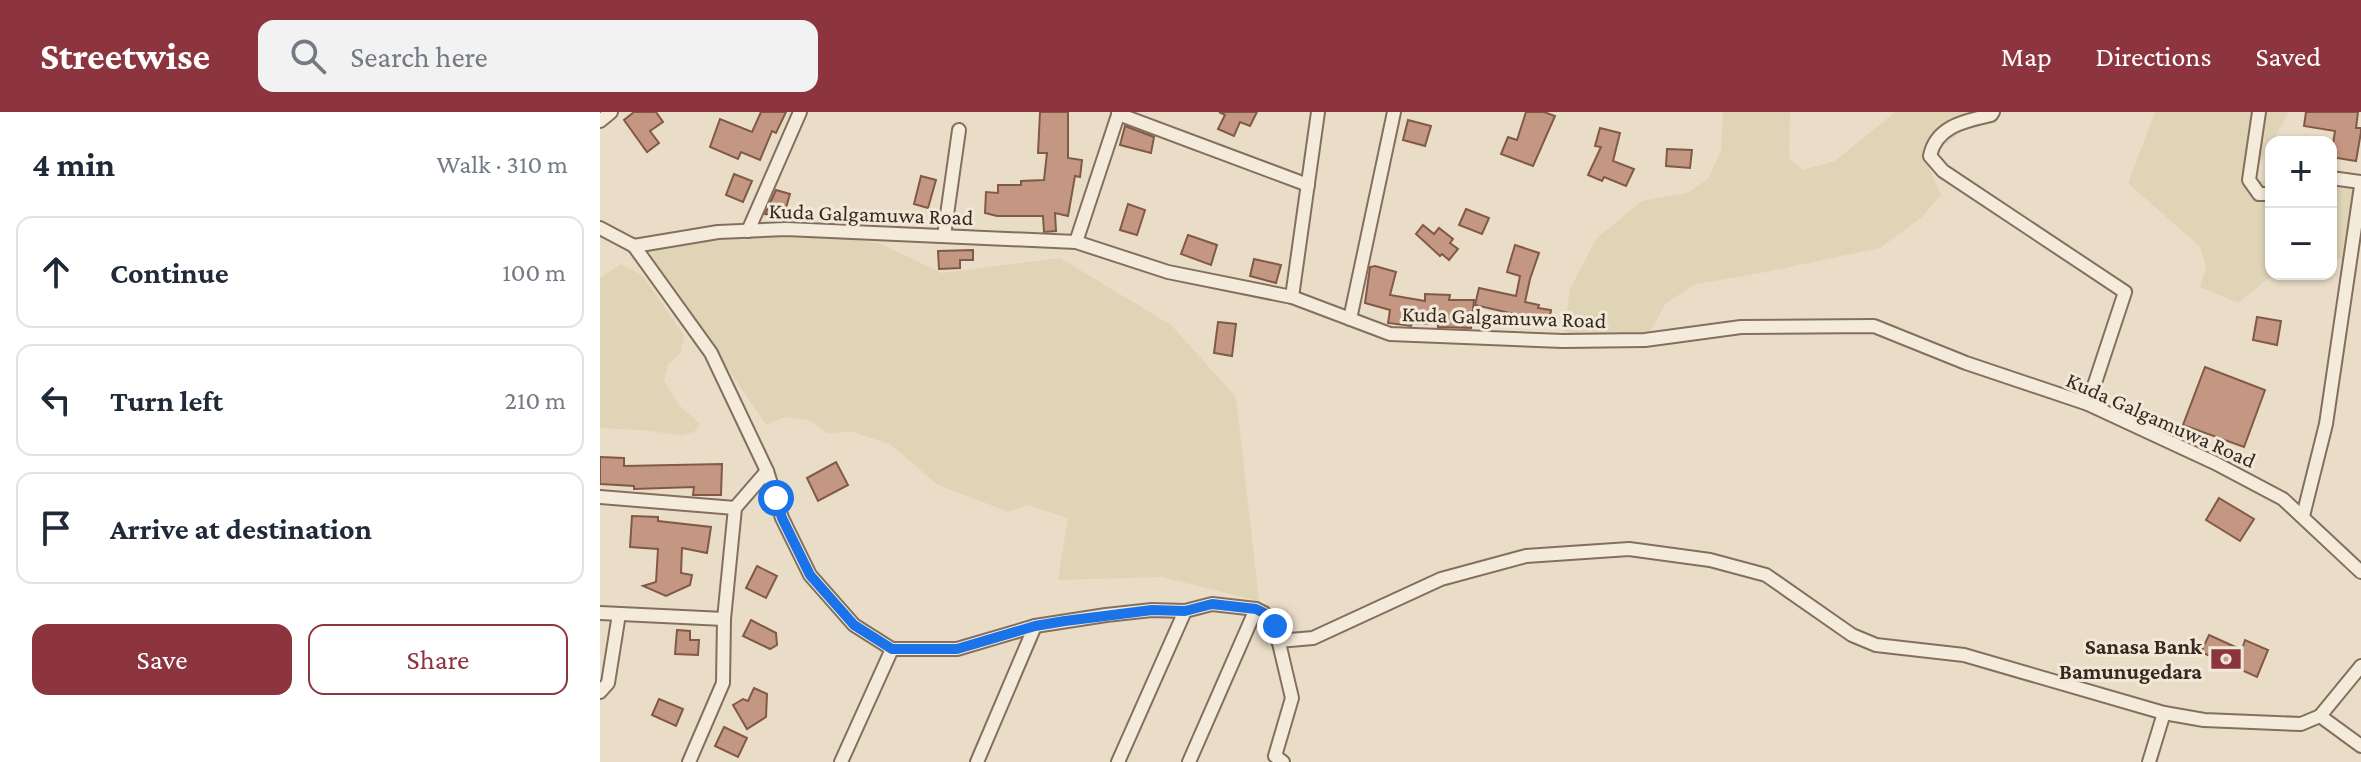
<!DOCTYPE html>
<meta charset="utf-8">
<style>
body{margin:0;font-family:"Crimson Pro",serif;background:#f2f2f3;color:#1f2937}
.controls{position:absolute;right:24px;top:24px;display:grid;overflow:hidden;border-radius:16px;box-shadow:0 2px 6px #0004}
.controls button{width:72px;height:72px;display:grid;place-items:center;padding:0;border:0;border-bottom:2px solid #e0e1e3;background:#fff;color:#1f2937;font:40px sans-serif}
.stop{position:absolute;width:24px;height:24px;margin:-18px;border:6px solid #1a73e8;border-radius:50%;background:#fff}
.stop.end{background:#1a73e8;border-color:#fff;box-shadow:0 2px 8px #0008}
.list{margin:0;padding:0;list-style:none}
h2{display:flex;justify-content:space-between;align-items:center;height:104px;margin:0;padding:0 32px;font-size:34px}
h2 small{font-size:26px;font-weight:400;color:#747a83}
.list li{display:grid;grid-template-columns:52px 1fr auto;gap:24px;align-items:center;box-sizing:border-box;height:112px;margin:0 16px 16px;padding:0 16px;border:2px solid #e0e1e3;border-radius:16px}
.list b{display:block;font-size:30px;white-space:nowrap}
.list em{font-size:26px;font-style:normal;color:#747a83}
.actions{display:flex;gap:16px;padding:24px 32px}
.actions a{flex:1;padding:18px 0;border:2px solid #8d353e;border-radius:16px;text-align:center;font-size:28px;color:#8d353e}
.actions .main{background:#8d353e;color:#fff}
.icon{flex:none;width:44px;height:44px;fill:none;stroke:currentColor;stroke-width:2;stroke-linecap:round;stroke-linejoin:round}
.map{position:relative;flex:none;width:1761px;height:650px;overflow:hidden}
header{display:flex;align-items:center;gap:48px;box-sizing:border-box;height:112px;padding:0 40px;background:#8d353e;color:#fff}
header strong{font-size:38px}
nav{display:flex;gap:44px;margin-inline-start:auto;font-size:28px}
.search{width:560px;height:72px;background:#f2f2f3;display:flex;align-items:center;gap:20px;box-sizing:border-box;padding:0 28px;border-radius:16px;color:#747a83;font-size:30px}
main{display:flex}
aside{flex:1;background:#fff}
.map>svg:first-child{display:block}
.farmland{fill:#dfd4b6}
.building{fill:#c49782;stroke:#815947;stroke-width:2}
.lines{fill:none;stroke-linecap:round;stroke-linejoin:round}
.minor-casing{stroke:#846f5f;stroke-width:16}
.minor{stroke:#f5ebdb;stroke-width:12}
.route{stroke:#1a73e8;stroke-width:10}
.labels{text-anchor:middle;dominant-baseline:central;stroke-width:6;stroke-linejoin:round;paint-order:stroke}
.street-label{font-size:22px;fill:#362921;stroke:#f2e8d7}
.poi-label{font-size:22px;font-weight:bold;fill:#362921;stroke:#f2e8d7;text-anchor:end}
</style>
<header>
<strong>Streetwise</strong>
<div class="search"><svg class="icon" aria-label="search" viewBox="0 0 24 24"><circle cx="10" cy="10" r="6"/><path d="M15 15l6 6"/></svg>Search here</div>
<nav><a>Map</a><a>Directions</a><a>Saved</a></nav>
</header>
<main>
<aside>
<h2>4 min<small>Walk · 310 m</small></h2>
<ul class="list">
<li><svg class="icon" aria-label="ahead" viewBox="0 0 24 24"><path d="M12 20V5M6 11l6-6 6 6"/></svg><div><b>Continue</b></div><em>100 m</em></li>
<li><svg class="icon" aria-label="left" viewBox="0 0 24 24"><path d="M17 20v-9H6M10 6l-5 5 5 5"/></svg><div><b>Turn left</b></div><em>210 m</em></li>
<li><svg class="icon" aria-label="arrive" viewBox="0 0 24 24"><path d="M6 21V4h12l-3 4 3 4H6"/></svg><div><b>Arrive at destination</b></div></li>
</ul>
<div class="actions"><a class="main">Save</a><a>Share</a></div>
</aside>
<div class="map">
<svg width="1761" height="650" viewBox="0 0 1761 650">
<rect width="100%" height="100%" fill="#eaddc8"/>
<!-- farmland -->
<g class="farmland">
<path d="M1123,0H1190L1189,46L1203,58L1235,49L1295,0H1400L1395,6L1364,18L1333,42L1329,56L1341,83L1322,105L1280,136L1166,160L1096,172L1066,191L1045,228L963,229L970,177L996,127L1042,89L1087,81L1108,67L1121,38Z"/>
<path d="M1555,0H1689L1650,68L1671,69V162H1674L1638,191L1600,175L1606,154L1600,135L1528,71Z"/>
<path d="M1731,69L1761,70L1752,147H1731Z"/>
<path d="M220,121L281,132L342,161L460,146L571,213L636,285L659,489L561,465L458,468L468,406L427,393L409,400L338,373L290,332L252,320L228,321L208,308L185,305L166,313L48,139L117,128Z"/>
<path d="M21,152L42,163L84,223L81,240L68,253L64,269L80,294L100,312L94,320L80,323L41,318L0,316V166Z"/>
</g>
<!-- building -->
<g class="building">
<path d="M34,0H56L63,10L50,19L59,31L47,40L24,8Z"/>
<path d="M161,0H186L176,21L172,19L160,48L141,40L138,47L110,35L120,7L152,20Z"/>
<path d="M440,0H468V46L482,48L480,65L475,64L468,104L455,101L456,119L444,120L443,104H397L385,101L386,80L398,81V73H421V69L444,68L447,41H438Z"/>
<path d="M619,0H657L650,14L640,10L634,24L618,17L625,3Z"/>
<path d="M926,0H944L955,4L933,54L901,42L908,25L917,28Z"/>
<path d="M1706,0H1758L1756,16H1761V20L1756,49L1731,45L1735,19L1704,14Z"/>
<path d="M808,8L831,14L825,34L803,28Z"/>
<path d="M525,14L554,25L551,41L520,33Z"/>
<path d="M1000,16L1020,21L1013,49L1034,57L1026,74L1004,65L1002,69L988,63L1001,35L995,34Z"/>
<path d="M1067,37L1092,38L1090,56L1066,54Z"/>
<path d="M134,62L152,69L143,90L126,83Z"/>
<path d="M321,64L336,68L328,96L314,92Z"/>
<path d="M176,78L190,82L183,106L165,102Z"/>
<path d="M528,92L545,98L537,123L520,118Z"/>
<path d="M866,97L889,106L882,122L859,113Z"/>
<path d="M823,113L834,122L839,116L853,127L850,131L858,137L849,148L842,142L840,144L816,122Z"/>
<path d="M588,123L617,133L611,153L581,142Z"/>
<path d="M915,133L939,141L930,167L925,190L939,193L938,196L951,198L949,210L875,193L879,176L916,184L920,164L907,160Z"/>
<path d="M373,138V148H360V156L339,157L338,139Z"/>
<path d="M654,147L681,153L676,171L650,164Z"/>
<path d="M775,154L796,160L790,183L825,189V182L850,183L849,188H874L871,216L838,215V212L812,211L811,214L788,211L790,198L765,191L770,155Z"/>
<path d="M1657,205L1681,209L1677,233L1653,228Z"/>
<path d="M618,210L636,212L632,244L614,241Z"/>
<path d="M1605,255L1665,278L1644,335L1583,313Z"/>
<path d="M0,345L24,346V354L122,352L121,383H93L94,375L34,377V374L0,372Z"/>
<path d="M236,350L248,373L218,389L207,366Z"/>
<path d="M1619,386L1654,407L1640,429L1606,408Z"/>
<path d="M32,404L58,405V409L111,415L107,441L82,436L81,461L92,463L90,473L66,484L43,474L56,470L58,437L30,435Z"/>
<path d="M157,454L177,464L166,486L146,476Z"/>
<path d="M151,508L176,521L177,533L170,537L143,524Z"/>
<path d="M77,518L90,519V528H99L98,543L75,542Z"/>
<path d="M1609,523L1642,538L1645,528L1668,538L1657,565L1601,540Z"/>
<path d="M154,576L167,582L166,605L147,617L133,593L143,587L148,589Z"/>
<path d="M59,587L83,597L76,614L52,603Z"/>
<path d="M124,615L147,626L138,645L115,634Z"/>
</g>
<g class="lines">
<defs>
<g id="minor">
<path d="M1393,0L1391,3C1365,9 1336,14 1330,44L1343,59L1525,180L1488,292"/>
<path d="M1659,0L1649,68L1659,82H1671"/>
<path d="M518,2L708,73"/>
<path d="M0,9L11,0"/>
<path d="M1731,66L1761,70"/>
<path d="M0,116L34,134L118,120L186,117L476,130L568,160L692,185L790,222L963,229L1045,228L1141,215L1274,214L1366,251L1488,292L1615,351L1683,387L1761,460"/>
<path d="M148,119L200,0"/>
<path d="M344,124L359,18"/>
<path d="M476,130L519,0"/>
<path d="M34,134L111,241L167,359L182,406L210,463L254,513L292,537H357L435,514L506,503L552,498L585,499L612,492L656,497L664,501L675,514L692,586L675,644L683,650"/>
<path d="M692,185L718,0"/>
<path d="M750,207L794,0"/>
<path d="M0,385L135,396"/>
<path d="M1703,404L1726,312L1761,74"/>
<path d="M0,501L124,507"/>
<path d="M678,529L713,526L841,467L926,444L1029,437L1110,448L1166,463L1252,523L1276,533L1364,543L1564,601L1604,608L1701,612L1720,604L1761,554"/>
<path d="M0,580L8,571L19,502"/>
<path d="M1720,604L1761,634"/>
<path d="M89,650L123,571L124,507L135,396L167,359"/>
<path d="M241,650L292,537"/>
<path d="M377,650L435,514"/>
<path d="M518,650L585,499"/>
<path d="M589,650L656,497"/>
<path d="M1549,650L1564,601"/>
</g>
</defs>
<!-- minor casing -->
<use href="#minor" class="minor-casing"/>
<!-- minor -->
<use href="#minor" class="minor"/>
</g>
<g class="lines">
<!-- route -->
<path class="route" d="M176,386L182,406L210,463L254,513L292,537H357L435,514L465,509L552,498L585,499L612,492L656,497L664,501L675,514"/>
</g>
<!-- icons -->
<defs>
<symbol id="bank-bare" viewBox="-9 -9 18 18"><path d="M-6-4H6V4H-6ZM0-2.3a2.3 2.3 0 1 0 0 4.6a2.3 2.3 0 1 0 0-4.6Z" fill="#8d353e" stroke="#f2e8d7" stroke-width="2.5" paint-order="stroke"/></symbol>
</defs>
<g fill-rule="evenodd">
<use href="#bank-bare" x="1604" y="525" width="44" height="44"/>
</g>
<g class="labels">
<!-- street labels -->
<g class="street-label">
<text transform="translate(271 102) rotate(2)">Kuda Galgamuwa Road</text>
<text transform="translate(904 205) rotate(2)">Kuda Galgamuwa Road</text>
<text transform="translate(1561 308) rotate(24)">Kuda Galgamuwa Road</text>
</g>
<!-- poi labels -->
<g class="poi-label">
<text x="1602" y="534">Sanasa Bank<tspan x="1602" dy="25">Bamunugedara</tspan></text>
</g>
</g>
</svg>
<div class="controls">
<button>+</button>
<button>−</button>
</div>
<div class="stop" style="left:176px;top:386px"></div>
<div class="stop end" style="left:675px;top:514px"></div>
</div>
</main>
